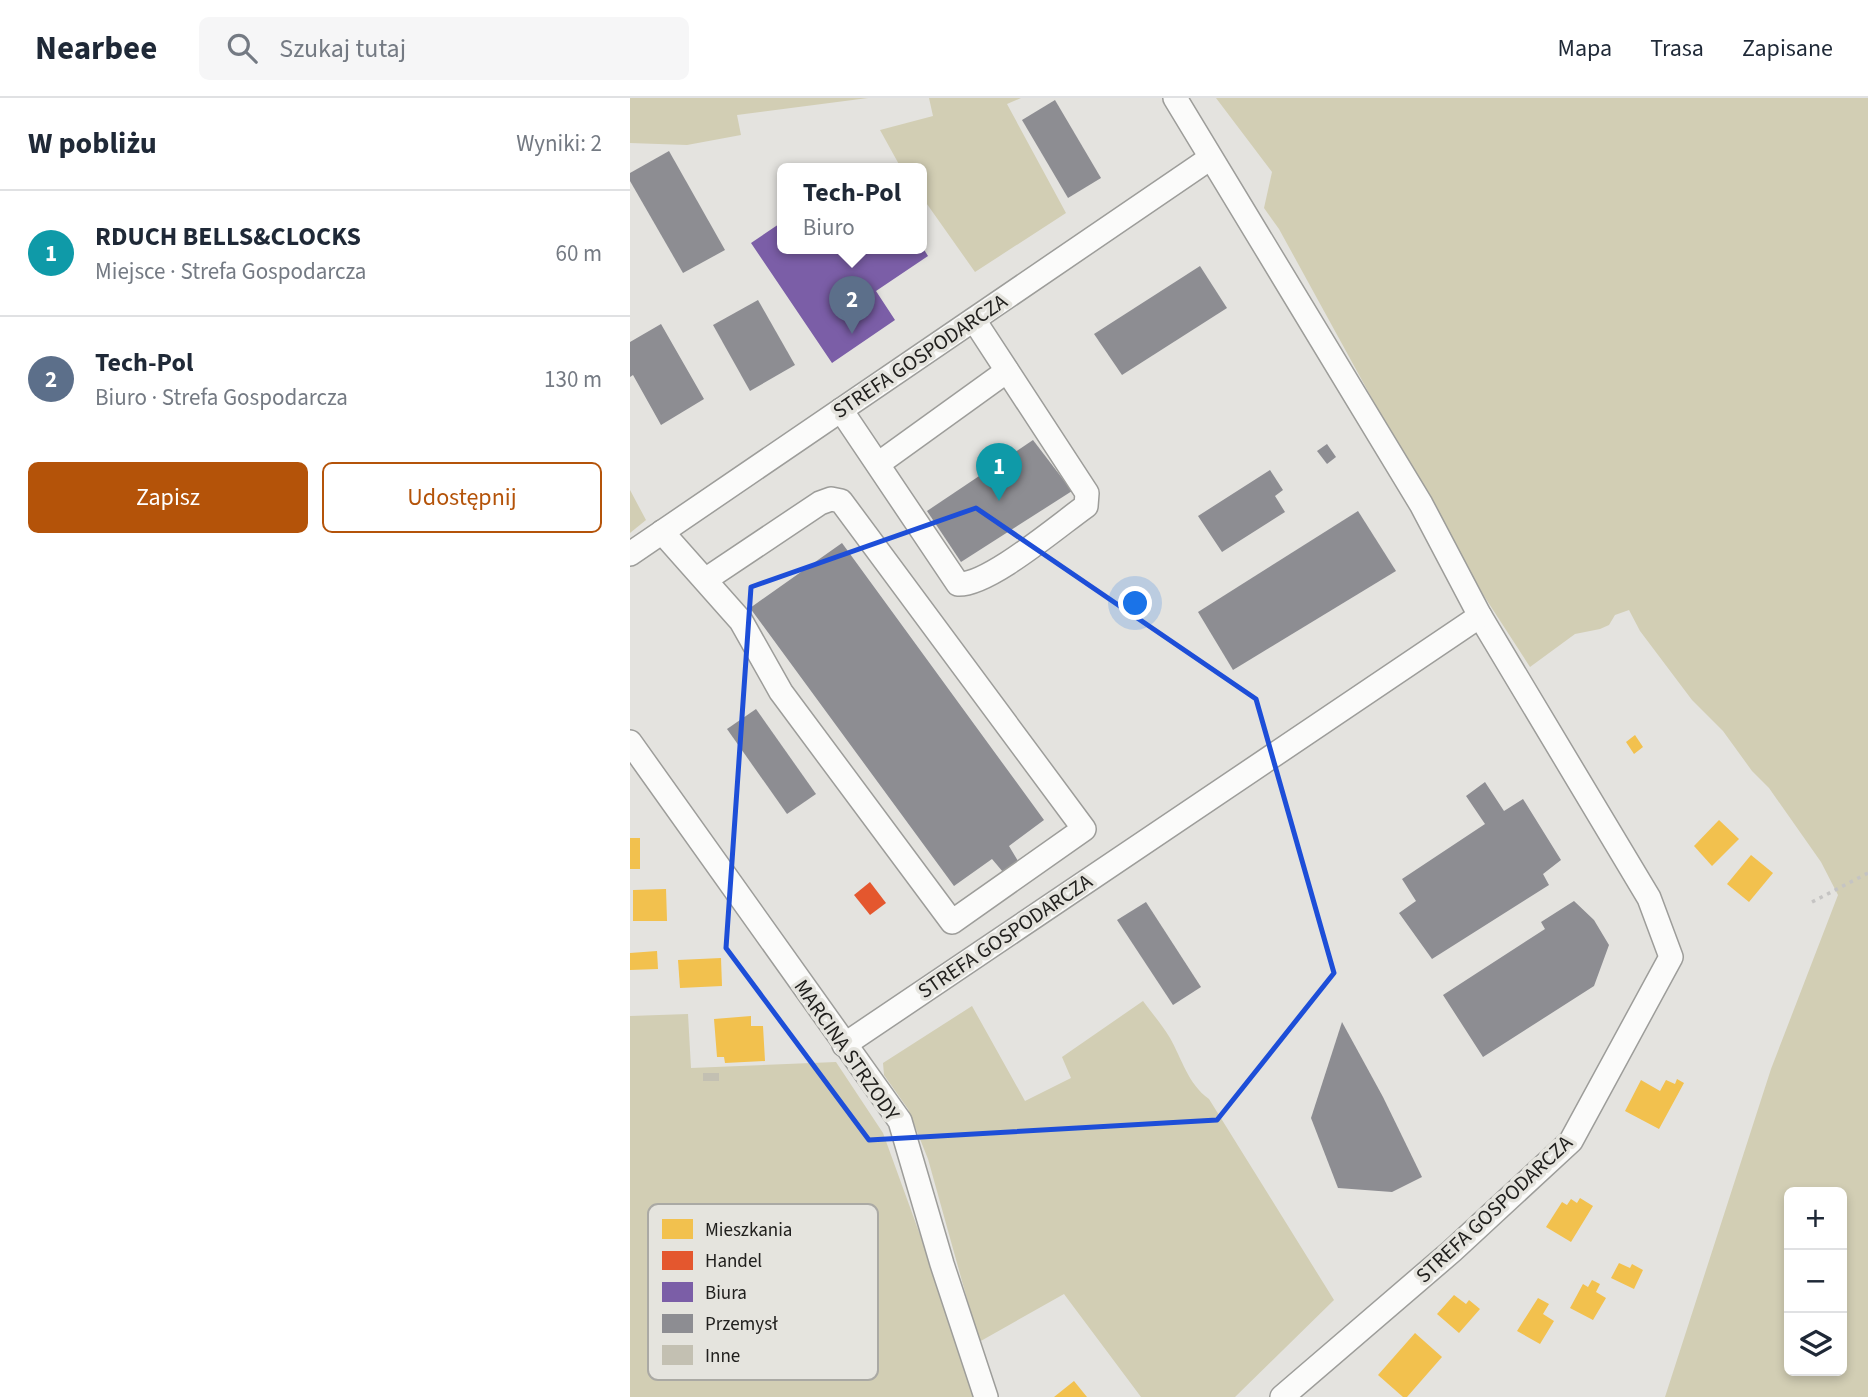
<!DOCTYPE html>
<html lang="pl">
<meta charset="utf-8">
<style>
body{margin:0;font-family:"Source Sans 3",sans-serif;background:#f6f6f7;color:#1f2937}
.controls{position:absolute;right:21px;bottom:21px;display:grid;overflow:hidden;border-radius:10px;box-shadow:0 4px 10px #0003}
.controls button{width:63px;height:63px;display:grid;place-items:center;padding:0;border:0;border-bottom:2px solid #e0e1e3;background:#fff;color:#1f2937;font:35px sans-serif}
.you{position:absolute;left:506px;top:506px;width:24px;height:24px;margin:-18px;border:5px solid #fff;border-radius:50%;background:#1a73e8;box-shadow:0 0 0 10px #1a73e833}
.badge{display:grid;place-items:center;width:46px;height:46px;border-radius:50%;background:#b45309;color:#fff;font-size:23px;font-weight:700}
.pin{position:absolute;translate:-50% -58px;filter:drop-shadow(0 2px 4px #0008)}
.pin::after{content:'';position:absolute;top:37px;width:24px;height:21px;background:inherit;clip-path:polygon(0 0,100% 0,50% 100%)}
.popup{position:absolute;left:147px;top:65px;width:150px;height:91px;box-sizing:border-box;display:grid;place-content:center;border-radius:10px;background:#fff;filter:drop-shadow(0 2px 5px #0005);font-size:23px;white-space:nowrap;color:#747a83}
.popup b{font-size:26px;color:#1f2937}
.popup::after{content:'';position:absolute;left:50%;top:100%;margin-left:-14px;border:14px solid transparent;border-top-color:#fff}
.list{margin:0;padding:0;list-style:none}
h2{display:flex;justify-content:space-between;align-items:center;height:91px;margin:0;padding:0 28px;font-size:30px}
h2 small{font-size:23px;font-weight:400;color:#747a83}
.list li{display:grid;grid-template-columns:46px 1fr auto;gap:21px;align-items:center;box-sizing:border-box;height:126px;padding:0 28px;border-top:2px solid #e0e1e3}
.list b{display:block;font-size:26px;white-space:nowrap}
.list p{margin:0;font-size:23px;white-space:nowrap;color:#747a83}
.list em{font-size:23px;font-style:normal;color:#747a83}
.actions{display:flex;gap:14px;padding:21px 28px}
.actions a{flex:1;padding:16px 0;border:2px solid #b45309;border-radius:10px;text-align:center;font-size:24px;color:#b45309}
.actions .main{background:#b45309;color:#fff}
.icon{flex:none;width:38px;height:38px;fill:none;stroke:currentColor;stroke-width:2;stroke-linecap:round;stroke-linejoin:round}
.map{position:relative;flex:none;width:1238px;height:1299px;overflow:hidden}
header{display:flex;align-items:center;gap:42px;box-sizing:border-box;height:98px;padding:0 35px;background:#fff;border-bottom:2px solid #e0e1e3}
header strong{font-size:33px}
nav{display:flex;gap:38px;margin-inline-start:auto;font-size:24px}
.search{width:490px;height:63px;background:#f6f6f7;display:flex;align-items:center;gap:18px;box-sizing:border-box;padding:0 24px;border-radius:10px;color:#747a83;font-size:26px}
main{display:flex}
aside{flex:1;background:#fff}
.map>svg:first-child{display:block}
.green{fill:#d2ceb4;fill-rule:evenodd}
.homes{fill:#f2c14e}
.shops{fill:#e4572e}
.offices{fill:#7b5ea7}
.industry{fill:#8d8d92}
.building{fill:#c3c0b2}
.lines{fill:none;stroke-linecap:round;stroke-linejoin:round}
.minor-casing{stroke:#9d9d9a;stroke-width:26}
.path{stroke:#c5c4c3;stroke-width:3.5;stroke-dasharray:3.5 5;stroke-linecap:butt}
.minor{stroke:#fbfbfa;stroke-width:23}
.marked{fill:none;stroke:#1d4ed8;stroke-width:5;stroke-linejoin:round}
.labels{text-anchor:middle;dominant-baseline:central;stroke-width:7;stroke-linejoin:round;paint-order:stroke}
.street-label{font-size:21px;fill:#21201e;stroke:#e5e4de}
.key{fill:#e5e4de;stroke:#aaa9a4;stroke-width:2}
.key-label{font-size:19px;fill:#21201e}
</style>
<header>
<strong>Nearbee</strong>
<div class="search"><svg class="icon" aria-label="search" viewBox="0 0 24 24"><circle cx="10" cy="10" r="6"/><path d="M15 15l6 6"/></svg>Szukaj tutaj</div>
<nav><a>Mapa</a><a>Trasa</a><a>Zapisane</a></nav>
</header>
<main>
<aside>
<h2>W pobliżu<small>Wyniki: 2</small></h2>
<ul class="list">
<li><span class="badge" style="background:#0f9aa8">1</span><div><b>RDUCH BELLS&amp;CLOCKS</b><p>Miejsce · Strefa Gospodarcza</p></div><em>60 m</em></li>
<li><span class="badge" style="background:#5c6f8a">2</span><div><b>Tech-Pol</b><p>Biuro · Strefa Gospodarcza</p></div><em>130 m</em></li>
</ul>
<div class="actions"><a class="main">Zapisz</a><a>Udostępnij</a></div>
</aside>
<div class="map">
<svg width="1238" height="1299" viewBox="0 0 1238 1299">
<rect width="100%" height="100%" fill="#e4e3df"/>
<!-- green -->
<g class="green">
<path d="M0,0H238L107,17L111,37L57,47L0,45Z"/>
<path d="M299,0H391L377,6L436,115L345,174L292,99V70H271L250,32L303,18Z"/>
<path d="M586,0H1238V1299H1035L1141,971L1208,797L1191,764L1139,690L1122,673L1093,633L1062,602L1010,533L999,512L985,517L979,527L970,531L945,536L900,569L830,461L649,131L634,110L642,74ZM1159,1094H1212V1273H1159Z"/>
<path d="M0,392L16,422L0,435Z"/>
<path d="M513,903C522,915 532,927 540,940C552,961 558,986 579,1001L704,1202L605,1299H511L434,1196L349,1244L298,1061L278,1011L254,977L253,965L342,908L395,1003L441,980L432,959Z"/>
<path d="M58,916L61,970L206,964L253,1035L349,1299H0V918Z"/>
</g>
<!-- homes -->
<g class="homes">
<path d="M1005,637L1013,649L1004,656L996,644Z"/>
<path d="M1089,722L1109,741L1082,768L1064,748Z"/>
<rect x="0" y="740" width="10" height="31"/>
<path d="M1121,757L1143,775L1119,804L1097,786Z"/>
<path d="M36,791L37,823H3V792Z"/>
<path d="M27,853L28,871L0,872V855Z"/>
<path d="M91,860L92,888L50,890L48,862Z"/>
<path d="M121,918V928H133L135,963L95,965L94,959H87L84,921Z"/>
<path d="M1047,981L1054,985L1029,1031L995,1013L1011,982L1030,993L1036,982L1045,986Z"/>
<path d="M950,1100L963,1108L941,1144L916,1129L932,1104L937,1107L941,1101L947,1105Z"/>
<path d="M989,1165L1000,1170L1002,1166L1013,1172L1004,1191L981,1180Z"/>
<path d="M962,1182L970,1186L966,1194L976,1200L963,1222L940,1210L953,1186L958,1189Z"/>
<path d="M824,1197L836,1206L839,1202L850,1211L829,1235L807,1216Z"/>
<path d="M908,1200L919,1206L913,1216L924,1223L910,1246L887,1233Z"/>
<path d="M785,1235L812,1259L777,1299H773L748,1277Z"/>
<path d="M444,1283L457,1299H424Z"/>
</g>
<!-- shops -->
<path class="shops" d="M240,784L256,805L240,817L224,797Z"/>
<!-- offices -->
<path class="offices" d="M152,124V150H293L298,158L246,193L265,222L202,265L121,145Z"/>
<!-- industry -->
<g class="industry">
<path d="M425,2L471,80L438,100L392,22Z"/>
<path d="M39,53L95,152L53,175L0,83V75Z"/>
<path d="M570,168L597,210L492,277L464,236Z"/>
<path d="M128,202L165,267L120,293L83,227Z"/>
<path d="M31,226L74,301L31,327L3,277L0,279V244Z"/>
<path d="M403,342L442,393L331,464L297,413Z"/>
<path d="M697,346L706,359L697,366L687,353Z"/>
<path d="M640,372L653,392L645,398L655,414L592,454L568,418Z"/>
<path d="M728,413L766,473L603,572L568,514Z"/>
<path d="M212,445L414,722L379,748L388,763L373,774L362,761L324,788L120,510Z"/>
<path d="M126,611L186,696L157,716L97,631Z"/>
<path d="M855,684L874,713L893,701L931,762L913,776L919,787L802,861L769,815L786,803L772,781L855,726L836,698Z"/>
<path d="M944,803L964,822L979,847L964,888L853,959L813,897L915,831L911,824Z"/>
<path d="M516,804L571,889L543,907L487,822Z"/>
<path d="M712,924L753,999L792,1079L762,1094L708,1090L681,1020Z"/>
</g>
<!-- building -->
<rect class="building" x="73" y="975" width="16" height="8"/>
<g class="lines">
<defs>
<g id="minor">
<path d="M545,0L791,406L850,518L1019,800L1041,859L941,1043L822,1153L652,1299"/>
<path d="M211,312L328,486C358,488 429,427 456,408L457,395L344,222"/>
<path d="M248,366L377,273"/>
<path d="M32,434L111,523L151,594L322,824L454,731L211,403L201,401L190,405L75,482"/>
<path d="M0,456L579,61"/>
<path d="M0,644L270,1023L312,1166L356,1299"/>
<path d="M214,947L850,518"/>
</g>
</defs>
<!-- minor casing -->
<use href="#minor" class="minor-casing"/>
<!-- path -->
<path class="path" d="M1182,804L1238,775"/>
<!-- minor -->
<use href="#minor" class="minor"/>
</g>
<!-- marked area -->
<path class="marked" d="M346,410L626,601L704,875L587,1022L239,1042L96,850L121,489Z"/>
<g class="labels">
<!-- street labels -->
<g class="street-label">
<text transform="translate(290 258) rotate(-34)">STREFA GOSPODARCZA</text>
<text transform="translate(375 838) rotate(-34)">STREFA GOSPODARCZA</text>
<text transform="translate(217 952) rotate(55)">MARCINA STRZODY</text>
<text transform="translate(864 1111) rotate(-43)">STREFA GOSPODARCZA</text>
</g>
</g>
<!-- legend -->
<rect x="18" y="1106" width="230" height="176" rx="10" class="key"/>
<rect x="32" y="1121" width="31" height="20" fill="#f2c14e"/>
<rect x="32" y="1153" width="31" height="19" fill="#e4572e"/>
<rect x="32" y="1184" width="31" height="20" fill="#7b5ea7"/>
<rect x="32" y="1216" width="31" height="19" fill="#8d8d92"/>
<rect x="32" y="1247" width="31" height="20" fill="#c3c0b2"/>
<g class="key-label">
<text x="75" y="1138">Mieszkania</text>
<text x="75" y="1169">Handel</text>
<text x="75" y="1201">Biura</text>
<text x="75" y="1232">Przemysł</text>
<text x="75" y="1264">Inne</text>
</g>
</svg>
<div class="controls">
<button>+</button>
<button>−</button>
<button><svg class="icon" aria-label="layers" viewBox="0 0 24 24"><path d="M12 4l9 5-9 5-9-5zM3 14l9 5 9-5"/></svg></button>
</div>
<div class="you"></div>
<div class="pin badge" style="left:369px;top:403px;background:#0f9aa8">1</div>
<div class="pin badge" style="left:222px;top:236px;background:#5c6f8a">2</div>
<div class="popup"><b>Tech-Pol</b>Biuro</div>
</div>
</main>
